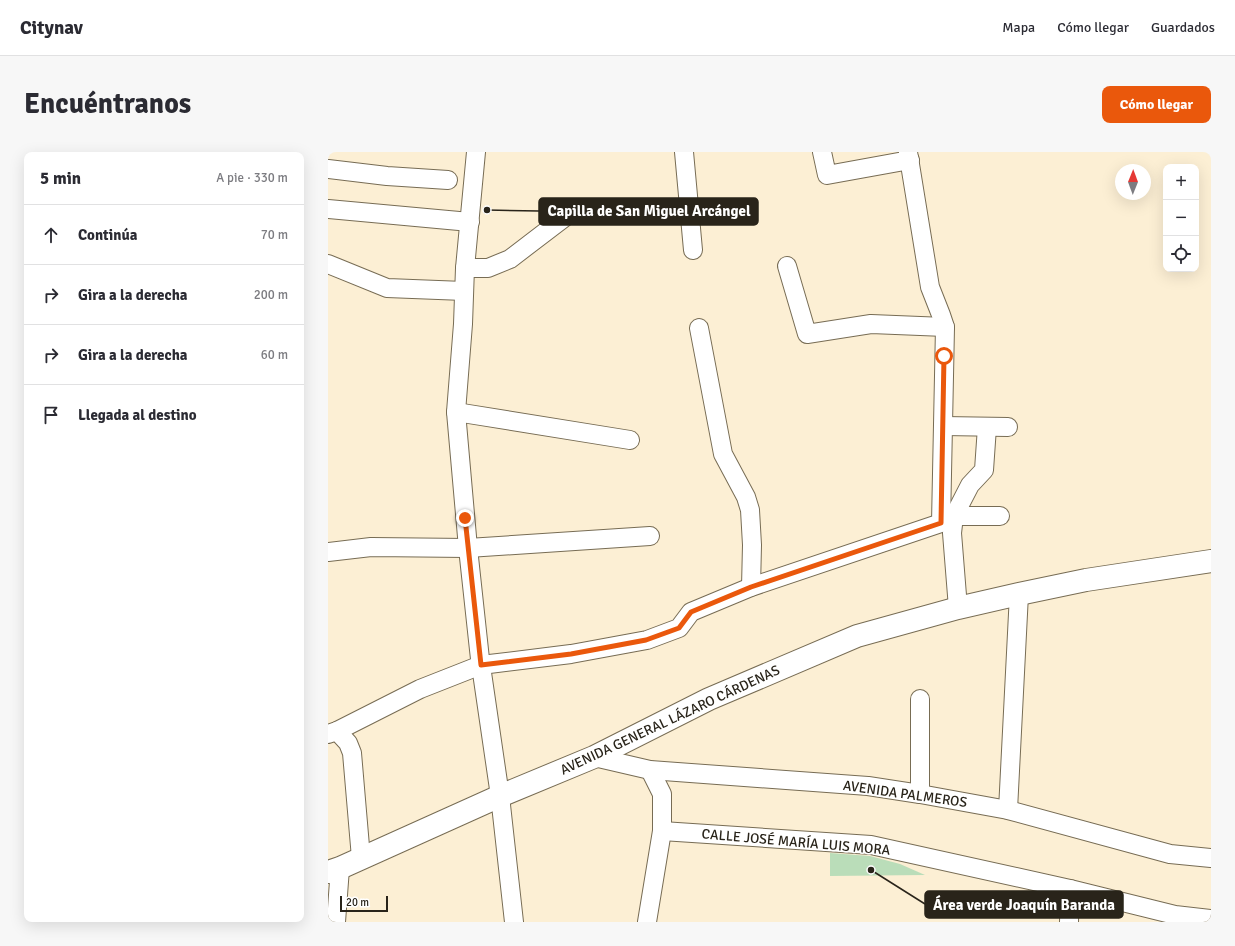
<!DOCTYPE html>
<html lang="es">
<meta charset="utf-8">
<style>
body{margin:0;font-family:Signika,sans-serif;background:#f7f7f7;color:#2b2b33}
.controls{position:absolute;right:12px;top:12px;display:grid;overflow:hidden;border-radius:8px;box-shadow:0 4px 16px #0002}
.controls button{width:36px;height:36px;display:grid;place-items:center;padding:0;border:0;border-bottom:1px solid #e1e1e2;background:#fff;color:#2b2b33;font:20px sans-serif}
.compass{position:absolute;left:787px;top:12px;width:36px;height:36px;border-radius:50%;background:#fff;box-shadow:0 4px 16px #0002;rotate:1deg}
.scale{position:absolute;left:12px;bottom:10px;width:48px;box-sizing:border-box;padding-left:4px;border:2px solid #29241a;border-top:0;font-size:11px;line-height:14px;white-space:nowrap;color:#29241a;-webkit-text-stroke:3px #fff;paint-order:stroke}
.stop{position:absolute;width:12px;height:12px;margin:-9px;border:3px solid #ea580c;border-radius:50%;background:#fff}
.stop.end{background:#ea580c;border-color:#fff;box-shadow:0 1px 4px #0008}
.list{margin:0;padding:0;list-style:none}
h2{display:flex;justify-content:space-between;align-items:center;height:52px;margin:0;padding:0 16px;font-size:17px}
h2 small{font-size:13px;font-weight:400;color:#7c7c81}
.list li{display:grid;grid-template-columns:26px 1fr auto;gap:12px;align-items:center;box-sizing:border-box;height:60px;padding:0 16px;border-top:1px solid #e1e1e2}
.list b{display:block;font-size:15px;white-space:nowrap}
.list em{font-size:13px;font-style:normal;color:#7c7c81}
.icon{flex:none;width:22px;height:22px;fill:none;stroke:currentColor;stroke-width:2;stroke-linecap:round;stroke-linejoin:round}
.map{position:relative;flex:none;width:883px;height:770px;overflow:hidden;border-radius:8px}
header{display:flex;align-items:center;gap:24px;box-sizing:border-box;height:56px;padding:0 20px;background:#fff;border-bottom:1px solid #e1e1e2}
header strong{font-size:19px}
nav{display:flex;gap:22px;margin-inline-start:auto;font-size:14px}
.intro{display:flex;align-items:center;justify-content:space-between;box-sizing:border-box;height:96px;padding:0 24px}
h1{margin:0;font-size:28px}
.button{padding:10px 18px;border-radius:8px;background:#ea580c;color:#fff;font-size:14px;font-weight:700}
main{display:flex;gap:24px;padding:0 24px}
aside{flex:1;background:#fff;border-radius:8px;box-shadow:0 4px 16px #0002}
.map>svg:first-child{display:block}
.green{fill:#baddb9}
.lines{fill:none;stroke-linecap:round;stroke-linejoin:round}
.minor-casing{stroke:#776c54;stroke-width:20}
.tertiary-casing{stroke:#776c54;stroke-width:24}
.minor{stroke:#fff;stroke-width:18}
.tertiary{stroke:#fff;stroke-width:22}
.route{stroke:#ea580c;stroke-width:5}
.labels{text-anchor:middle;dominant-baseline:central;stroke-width:3;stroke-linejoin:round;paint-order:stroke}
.street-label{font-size:14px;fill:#29241a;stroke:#fff}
.leader{fill:none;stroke:#29241a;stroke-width:1.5}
.callout-dot{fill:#29241a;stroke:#fff;stroke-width:1.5}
.callout{fill:#29241a;stroke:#29241a;stroke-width:1.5}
.callout-label{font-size:15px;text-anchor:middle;font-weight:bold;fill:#fff}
</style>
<header>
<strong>Citynav</strong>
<nav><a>Mapa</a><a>Cómo llegar</a><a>Guardados</a></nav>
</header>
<div class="intro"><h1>Encuéntranos</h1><a class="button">Cómo llegar</a></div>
<main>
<aside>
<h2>5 min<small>A pie · 330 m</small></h2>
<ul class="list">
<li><svg class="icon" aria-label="ahead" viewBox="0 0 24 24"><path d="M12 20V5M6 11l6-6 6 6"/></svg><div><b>Continúa</b></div><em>70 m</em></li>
<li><svg class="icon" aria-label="right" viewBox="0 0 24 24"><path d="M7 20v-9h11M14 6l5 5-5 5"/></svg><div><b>Gira a la derecha</b></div><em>200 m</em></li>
<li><svg class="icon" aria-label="right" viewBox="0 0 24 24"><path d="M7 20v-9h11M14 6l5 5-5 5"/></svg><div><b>Gira a la derecha</b></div><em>60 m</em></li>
<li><svg class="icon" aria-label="arrive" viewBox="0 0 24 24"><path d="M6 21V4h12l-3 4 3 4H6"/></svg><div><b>Llegada al destino</b></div></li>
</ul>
</aside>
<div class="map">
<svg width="883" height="770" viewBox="0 0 883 770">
<rect width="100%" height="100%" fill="#fcefd4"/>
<!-- green -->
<path class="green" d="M502,701L542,704L572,712L597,723L502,724Z"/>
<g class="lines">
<defs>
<g id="minor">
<path d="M148,0L137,116L135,172L128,260L140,396L152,507L172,644L186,770"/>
<path d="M356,0L365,98"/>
<path d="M494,0L499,23L582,8"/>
<path d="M0,17L59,24L120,28"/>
<path d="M0,57L142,70"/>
<path d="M0,112L59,136L136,139"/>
<path d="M459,114L479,182L543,172L617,175"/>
<path d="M137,116H160L182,107L237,65"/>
<path d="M371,176L395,302L418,345L422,358L424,393L423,435"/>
<path d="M128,260L302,288"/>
<path d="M615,274L680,275"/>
<path d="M626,364H672"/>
<path d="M0,400L43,395L140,396L322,384"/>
<path d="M630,456L624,381L626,364L642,333L656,318L659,275"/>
<path d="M9,579L20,591L24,601L33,706"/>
<path d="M0,582L9,579L92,537L153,513L243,502L319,488L351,476L363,460L423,435L613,371L617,175L613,163L602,135L580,0"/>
<path d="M266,605L322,618L540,634L592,642L680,658L842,702L883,706"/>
<path d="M592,642V547"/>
<path d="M680,658L691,442"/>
<path d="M334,679L543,693L742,737L847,763L883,767"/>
<path d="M8,770L12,716"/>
<path d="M319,770L334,679V642L322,618"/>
<path d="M741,770L742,737"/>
</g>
<path id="tertiary" d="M0,720L12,716L172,644L266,605L381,547L529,484L630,456L691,442L758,428L883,409"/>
</defs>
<!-- minor casing -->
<use href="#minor" class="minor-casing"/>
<!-- tertiary casing -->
<use href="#tertiary" class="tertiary-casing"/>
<!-- minor -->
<use href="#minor" class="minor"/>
<!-- tertiary -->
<use href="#tertiary" class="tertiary"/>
</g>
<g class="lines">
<!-- route -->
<path class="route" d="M137,366L153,513L243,502L318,488L351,476L363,460L423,435L613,371L616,204"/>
</g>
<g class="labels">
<!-- street labels -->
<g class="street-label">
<text transform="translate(342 568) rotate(-25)">AVENIDA GENERAL LÁZARO CÁRDENAS</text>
<text transform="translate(577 642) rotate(8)">AVENIDA PALMEROS</text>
<text transform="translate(468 690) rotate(5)">CALLE JOSÉ MARÍA LUIS MORA</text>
</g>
</g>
<!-- callouts -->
<path class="leader" d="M159 58L211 59M543 718L597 752"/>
<g class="callout-dot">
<circle cx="159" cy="58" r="4"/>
<circle cx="543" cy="718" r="4"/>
</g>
<g class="callout">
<rect x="211" y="46" width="219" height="27" rx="4"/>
<rect x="597" y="739" width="198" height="27" rx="4"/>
</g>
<g class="callout-label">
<text x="321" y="64">Capilla de San Miguel Arcángel</text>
<text x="696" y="758">Área verde Joaquín Baranda</text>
</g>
</svg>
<div class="controls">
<button>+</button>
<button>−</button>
<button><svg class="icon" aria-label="locate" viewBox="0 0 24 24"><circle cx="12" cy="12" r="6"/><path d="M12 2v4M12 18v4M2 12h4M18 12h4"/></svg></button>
</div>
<svg class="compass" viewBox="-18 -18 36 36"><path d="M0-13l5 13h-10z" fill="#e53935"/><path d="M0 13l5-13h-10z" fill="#7c7c81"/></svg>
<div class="scale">20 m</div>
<div class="stop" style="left:616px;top:204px"></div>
<div class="stop end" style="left:137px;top:366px"></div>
</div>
</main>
